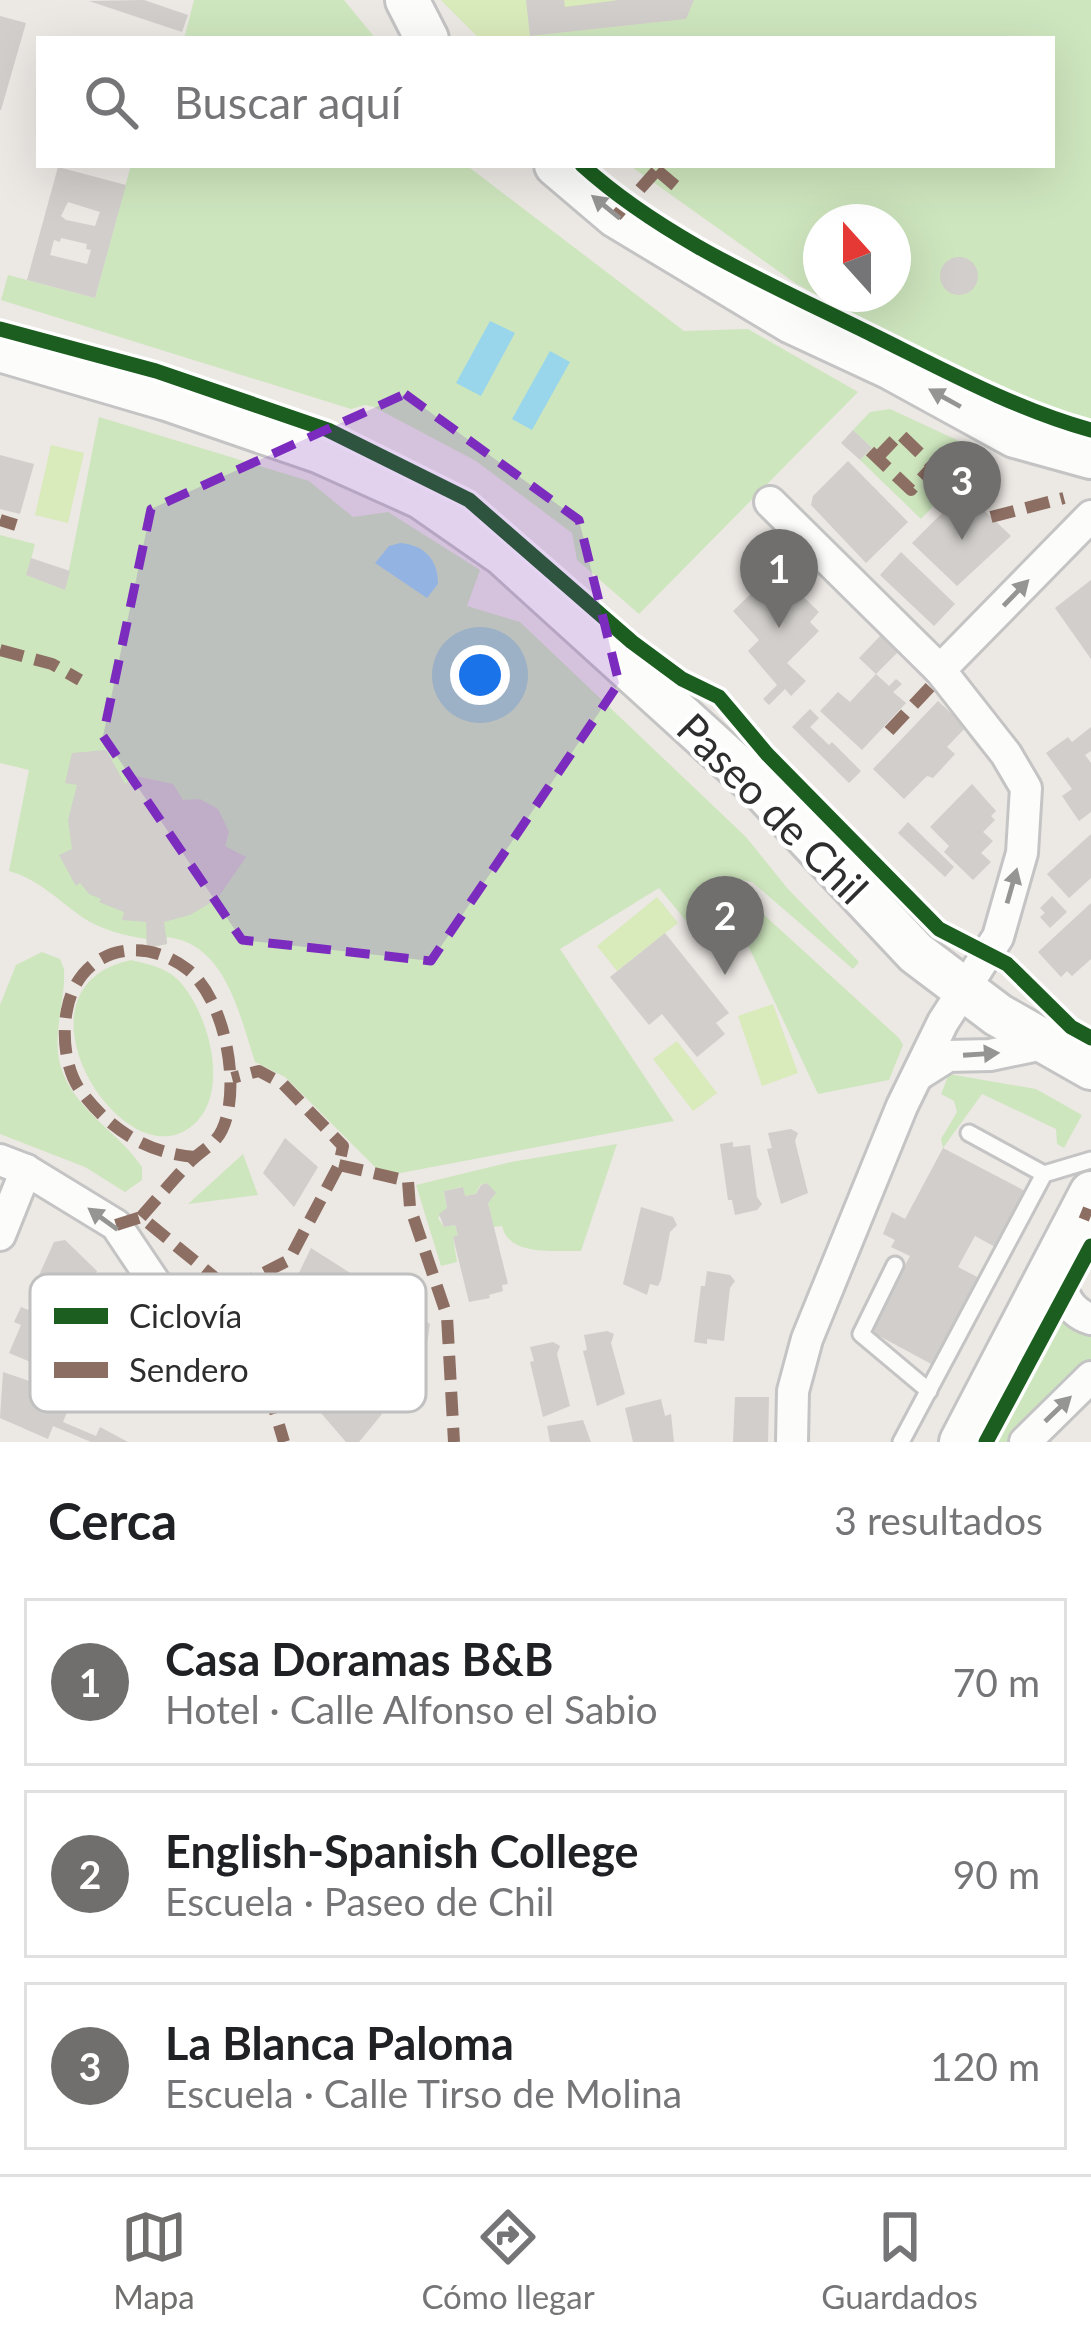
<!DOCTYPE html>
<html lang="es">
<meta charset="utf-8">
<style>
body{margin:0;font-family:Lato,sans-serif;background:#f2f2f2;color:#202124}
.compass{position:absolute;left:803px;top:204px;width:108px;height:108px;border-radius:50%;background:#fff;box-shadow:0 12px 48px #0002;rotate:339deg}
.you{position:absolute;left:480px;top:675px;width:42px;height:42px;margin:-30px;border:9px solid #fff;border-radius:50%;background:#1a73e8;box-shadow:0 0 0 18px #1a73e833}
.badge{display:grid;place-items:center;width:78px;height:78px;border-radius:50%;background:#706f6e;color:#fff;font-size:39px;font-weight:700}
.pin{position:absolute;translate:-50% -99px;filter:drop-shadow(0 3px 6px #0008)}
.pin::after{content:'';position:absolute;top:63px;width:42px;height:36px;background:inherit;clip-path:polygon(0 0,100% 0,50% 100%)}
.list{margin:0;padding:0;list-style:none}
h2{display:flex;justify-content:space-between;align-items:center;height:156px;margin:0;padding:0 48px;font-size:51px}
h2 small{font-size:39px;font-weight:400;color:#757577}
.list li{display:grid;grid-template-columns:78px 1fr auto;gap:36px;align-items:center;box-sizing:border-box;height:168px;margin:0 24px 24px;padding:0 24px;border:3px solid #e0e0e0;border-radius:0px}
.list b{display:block;font-size:45px;white-space:nowrap}
.list p{margin:0;font-size:39px;white-space:nowrap;color:#757577}
.list em{font-size:39px;font-style:normal;color:#757577}
.icon{flex:none;width:66px;height:66px;fill:none;stroke:currentColor;stroke-width:2;stroke-linecap:round;stroke-linejoin:round}
.map{position:relative;flex:none;width:1091px;height:1442px;overflow:hidden}
.search{position:absolute;background:#fff;box-shadow:0 12px 48px #0002;left:36px;right:36px;top:36px;height:132px;display:flex;align-items:center;gap:30px;box-sizing:border-box;padding:0 42px;border-radius:0px;color:#757577;font-size:45px}
.sheet{height:732px;background:#fff}
nav{display:flex;justify-content:space-around;align-items:center;box-sizing:border-box;height:168px;border-top:3px solid #e0e0e0;background:#fff;font-size:33px;color:#757577}
nav a{display:grid;justify-items:center;gap:6px}
nav .on{color:#706f6e}
.map>svg:first-child{display:block}
.green{fill:#cee6be;fill-rule:evenodd}
.pitch{fill:#d9eabb}
.water{fill:#99d6ec}
.building{fill:#d1cecb;fill-rule:evenodd}
.lines{fill:none;stroke-linecap:round;stroke-linejoin:round}
.lane-casing{stroke:#c5c4c5;stroke-width:21}
.street-casing{stroke:#c5c4c5;stroke-width:36}
.secondary-casing{stroke:#c5c4c5;stroke-width:48}
.lane{stroke:#fcfcfb;stroke-width:15}
.street{stroke:#fcfcfb;stroke-width:30}
.secondary{stroke:#fcfcfb;stroke-width:42}
.quiet{stroke:#8d6e63;stroke-width:12;stroke-dasharray:24 12;stroke-linecap:butt}
.cycleway-casing{stroke:#fff;stroke-width:22}
.cycleway{stroke:#1b5e20;stroke-width:15}
.oneway{fill:#959594}
.marked{fill:#7b2cbf;fill-opacity:0.2;stroke:#7b2cbf;stroke-width:9;stroke-dasharray:24 15;stroke-linejoin:round}
.labels{text-anchor:middle;dominant-baseline:central;stroke-width:9;stroke-linejoin:round;paint-order:stroke}
.street-label{font-size:42px;fill:#2e2e2e;stroke:#fff}
.key{fill:#fff;stroke:#c0c0c0;stroke-width:3}
.key-label{font-size:33px;fill:#2e2e2e}
</style>
<div class="map">
<svg width="1091" height="1442" viewBox="0 0 1091 1442">
<rect width="100%" height="100%" fill="#ece8e4"/>
<!-- green -->
<g class="green">
<path d="M194,0H344L376,39H184Z"/>
<path d="M441,0H1091V427L875,327L795,283L629,165H1052V39H480ZM821,222H893V294H821Z"/>
<path d="M131,165H466L684,331L748,329L858,392L639,614L577,560L572,533L476,461L374,407L365,405L351,409L1,300L8,275L95,298Z"/>
<path d="M890,409L985,453L921,519L860,460L872,448L853,430L870,412Z"/>
<path d="M99,417L309,481L353,517L388,512L480,570L467,606L520,622L746,837L788,889L859,962L853,969L752,882C684,867 713,935 725,968L659,888L560,949L674,1121L390,1175L380,1172L285,1077L255,1062C239,1014 226,944 167,937V944L147,948L146,939C123,935 101,930 82,917C58,900 38,879 9,871L29,770L0,763V535L35,544L27,575L65,590Z"/>
<path d="M752,904L899,1038L903,1045L889,1080L818,1094L735,918L740,906Z"/>
<path d="M42,952L60,959L64,969C66,1000 52,1033 60,1064C72,1109 118,1131 142,1167V1180L125,1192L85,1167L0,1134V1005L16,965Z"/>
<path d="M131,960C148,964 168,968 180,982C209,1014 231,1093 193,1125C125,1185 0,988 131,960Z"/>
<path d="M949,1074L1036,1089L1082,1115L1064,1148L1057,1144L1056,1129L982,1094L943,1148L941,1139L957,1112L954,1101L941,1094Z"/>
<path d="M617,1144L581,1251C555,1250 509,1257 502,1226L493,1227L488,1203L495,1193L487,1183L480,1185L476,1194L465,1196L462,1187L444,1191L447,1208L438,1218L444,1227L455,1225L458,1235L453,1237L457,1262L441,1266L416,1185L511,1162Z"/>
<path d="M243,1154L258,1195L188,1204Z"/>
<path d="M1064,1313L1091,1334V1360L1012,1442H993Z"/>
</g>
<!-- pitch -->
<g class="pitch">
<path d="M441,0H694L686,19L506,39H480Z"/>
<path d="M51,445L84,453L68,523L35,515Z"/>
<path d="M657,897L678,923L617,971L597,946Z"/>
<path d="M773,1004L798,1073L762,1086L738,1016Z"/>
<path d="M677,1041L717,1093L693,1111L653,1059Z"/>
</g>
<!-- water -->
<g class="water">
<path d="M490,321L515,333L481,396L456,383Z"/>
<path d="M550,351L570,362L532,430L512,419Z"/>
<path d="M400,543C424,545 438,559 438,584L427,598L375,563L389,546Z"/>
</g>
<!-- building -->
<g class="building">
<path d="M144,0L188,15L182,32L89,1Z"/>
<path d="M526,0H564L565,7L619,0H694L686,19L530,36Z"/>
<path d="M0,16L26,23L1,110H0Z"/>
<path d="M58,167L126,185L95,298L27,280ZM68,202L100,212L95,226L66,220L61,216ZM61,238L87,244L86,249L91,250L87,264L50,255L54,240L60,242Z"/>
<circle cx="959" cy="276" r="19"/>
<path d="M853,430L872,448L860,460L841,443Z"/>
<path d="M0,455L34,464L20,514L0,509Z"/>
<path d="M848,461L908,522L866,563L811,505L813,496Z"/>
<path d="M964,491L1011,536L957,586L912,543Z"/>
<path d="M901,552L955,604L934,626L880,575Z"/>
<path d="M31,558L70,571L65,590L26,575Z"/>
<path d="M767,578L776,588L785,579L819,612L810,622L819,631L787,663L806,681L791,696L785,689L769,705L763,699L777,685L748,651L759,640L733,611Z"/>
<path d="M1091,580V659L1055,608Z"/>
<path d="M883,633L900,650L876,674L859,658Z"/>
<path d="M876,674L889,686L896,679L902,684L893,692L906,703L862,750L820,711L838,692L850,702Z"/>
<path d="M938,701L966,727L947,747L955,754L933,778L927,776L904,799L873,769Z"/>
<path d="M810,709L819,718L810,727L829,745L832,742L861,771L849,783L792,727Z"/>
<path d="M1091,727V751L1085,755L1091,763V812L1079,821L1062,796L1072,789L1046,753L1068,737L1072,742Z"/>
<path d="M106,750L125,784L136,776L173,784L183,800L200,799L218,809L229,832L225,846L246,857L217,899L190,915L164,922L167,944L147,948L146,922L122,920L124,912L99,902L101,899L89,894L80,883L76,886L59,855L72,849L68,820L77,785L65,783L72,753Z"/>
<path d="M972,784L996,811L991,816L995,820L983,832L993,841L981,853L991,862L973,880L944,852L949,846L930,827Z"/>
<path d="M908,822L954,867L945,877L898,833Z"/>
<path d="M1091,834V878L1069,898L1047,874Z"/>
<path d="M1052,896L1067,912L1050,928L1040,917L1045,913L1040,908Z"/>
<path d="M1091,903V959L1072,976L1067,971L1061,977L1038,952Z"/>
<path d="M665,933L729,1013L716,1023L725,1034L697,1057L662,1014L649,1025L610,977Z"/>
<path d="M791,1129L798,1133L795,1141L808,1193L781,1204L767,1149L772,1148L768,1133Z"/>
<path d="M285,1138L318,1167L294,1207L263,1173Z"/>
<path d="M733,1142V1147L750,1145L757,1197L762,1204L757,1210L735,1215L732,1200H728L720,1144Z"/>
<path d="M943,1148L1027,1192L997,1248L975,1236L958,1267L981,1279L935,1366L870,1331L910,1256L891,1247L895,1240L883,1234L892,1212L905,1219Z"/>
<path d="M487,1183L496,1193L488,1203L508,1284L502,1285L503,1291L489,1295L490,1298L469,1302L453,1237L458,1235L455,1225L444,1227L439,1214L447,1208L444,1191L463,1187L465,1196L476,1194L481,1185Z"/>
<path d="M641,1207L673,1217L677,1225L670,1232L661,1280L658,1286L650,1284L647,1295L623,1284Z"/>
<path d="M65,1240L97,1271L80,1314L31,1293L54,1242Z"/>
<path d="M311,1248L430,1324L424,1363L400,1391L329,1338L347,1306L296,1279Z"/>
<path d="M707,1271L730,1275L735,1281L730,1288L724,1341L707,1339V1344L694,1342L701,1286H705Z"/>
<path d="M21,1307L75,1329L57,1373L9,1353L21,1325L14,1322Z"/>
<path d="M607,1331L614,1334L611,1343L625,1394L597,1406L583,1351L587,1350L584,1335Z"/>
<path d="M553,1342L560,1346L557,1354L570,1406L543,1417L530,1362L534,1361L530,1347Z"/>
<path d="M333,1370L382,1414L359,1442H346L308,1398Z"/>
<path d="M3,1372L44,1386L47,1377L113,1404L109,1411L74,1396L63,1422L96,1436L100,1427L128,1442H91L53,1426L48,1439L0,1418Z"/>
<path d="M735,1397H769L768,1442H733Z"/>
<path d="M661,1399L665,1416L671,1414L674,1442H633L625,1408Z"/>
<path d="M583,1420L591,1442H550L547,1426Z"/>
</g>
<g class="lines">
<defs>
<g id="lane">
<path d="M969,1133L1044,1174"/>
<path d="M895,1265L861,1334L929,1391"/>
<path d="M901,1442L1044,1174L1091,1160"/>
</g>
<g id="street">
<path d="M770,502L940,670L1006,754L1026,788L1022,853L998,937L943,1022L902,1106L807,1339L793,1391L792,1442"/>
<path d="M940,670L1091,516"/>
<path d="M918,1075L948,1056L990,1055L1048,1043"/>
<path d="M0,1160L26,1170L116,1225L159,1289"/>
<path d="M0,1235L26,1170"/>
<path d="M1056,1259C1059,1284 1064,1311 1091,1319"/>
<path d="M1025,1442L1091,1377"/>
</g>
<g id="secondary">
<path d="M407,0L427,39"/>
<path d="M556,165L616,216L792,322L891,368L1015,436L1091,457"/>
<path d="M0,350L167,399L321,452L421,497L503,554L765,792L916,953L998,1015L1091,1068"/>
<path d="M961,1442L1091,1193"/>
</g>
</defs>
<!-- lane casing -->
<use href="#lane" class="lane-casing"/>
<!-- street casing -->
<use href="#street" class="street-casing"/>
<!-- secondary casing -->
<use href="#secondary" class="secondary-casing"/>
<!-- lane -->
<use href="#lane" class="lane"/>
<!-- street -->
<use href="#street" class="street"/>
<!-- secondary -->
<use href="#secondary" class="secondary"/>
<!-- quiet -->
<g class="quiet">
<path d="M657,170L684,193"/>
<path d="M616,216L657,170L651,165"/>
<path d="M870,451L911,490L933,466L900,434L877,458"/>
<path d="M991,517L1064,498"/>
<path d="M0,520L16,525"/>
<path d="M795,588L816,567"/>
<path d="M0,650L52,664L80,680"/>
<path d="M889,731L933,684"/>
<path d="M339,1165L408,1181L410,1207L447,1316L454,1442"/>
<path d="M1081,1212L1091,1216"/>
<path d="M141,1217C157,1199 173,1180 190,1162C200,1151 215,1145 222,1130C242,1088 225,998 187,969C140,933 78,950 67,1010C62,1034 65,1069 80,1090C109,1129 146,1153 195,1157"/>
<path d="M116,1225L141,1217L230,1290L289,1260L339,1165L343,1146L283,1084L259,1071L232,1078"/>
<path d="M230,1290L255,1344L284,1442"/>
</g>
<defs>
<g id="cycleway">
<path d="M582,165C665,240 774,286 873,335C944,370 1015,409 1091,430"/>
<path d="M0,329L156,371L328,430L469,500L632,642L682,679L719,697L767,754L939,929L1007,964L1071,1027L1091,1038"/>
<path d="M986,1442L1091,1246"/>
</g>
</defs>
<!-- cycleway casing -->
<use href="#cycleway" class="cycleway-casing"/>
<!-- cycleway -->
<use href="#cycleway" class="cycleway"/>
</g>
<!-- one-way arrows -->
<defs><path id="oneway-solid" d="M-6-.8H1V-3.2L6.5 0L1 3.2V.8H-6Z" transform="scale(3)"/></defs>
<g class="oneway">
<use href="#oneway-solid" transform="translate(606 207) rotate(-141)"/>
<use href="#oneway-solid" transform="translate(945 398) rotate(-151)"/>
<use href="#oneway-solid" transform="translate(1016 593) rotate(-46)"/>
<use href="#oneway-solid" transform="translate(1012 886) rotate(-74)"/>
<use href="#oneway-solid" transform="translate(981 1054) rotate(-4)"/>
<use href="#oneway-solid" transform="translate(103 1219) rotate(-144)"/>
<use href="#oneway-solid" transform="translate(1058 1409) rotate(-44)"/>
</g>
<!-- marked area -->
<path class="marked" d="M405,394L579,520L619,683L431,961L242,940L103,736L151,509Z"/>
<g class="labels">
<!-- street labels -->
<g class="street-label">
<text transform="translate(773 808) rotate(45)">Paseo de Chil</text>
</g>
</g>
<!-- legend -->
<rect x="30" y="1274" width="396" height="138" rx="18" class="key"/>
<rect x="54" y="1308" width="54" height="16" fill="#1b5e20"/>
<rect x="54" y="1362" width="54" height="16" fill="#8d6e63"/>
<g class="key-label">
<text x="129" y="1328">Ciclovía</text>
<text x="129" y="1382">Sendero</text>
</g>
</svg>
<svg class="compass" viewBox="-18 -18 36 36"><path d="M0-13l5 13h-10z" fill="#e53935"/><path d="M0 13l5-13h-10z" fill="#757577"/></svg>
<div class="you"></div>
<div class="pin badge" style="left:779px;top:628px">1</div>
<div class="pin badge" style="left:725px;top:975px">2</div>
<div class="pin badge" style="left:962px;top:540px">3</div>
<div class="search"><svg class="icon" aria-label="search" viewBox="0 0 24 24"><circle cx="10" cy="10" r="6"/><path d="M15 15l6 6"/></svg>Buscar aquí</div>
</div>
<section class="sheet">
<h2>Cerca<small>3 resultados</small></h2>
<ul class="list">
<li><span class="badge">1</span><div><b>Casa Doramas B&amp;B</b><p>Hotel · Calle Alfonso el Sabio</p></div><em>70 m</em></li>
<li><span class="badge">2</span><div><b>English-Spanish College</b><p>Escuela · Paseo de Chil</p></div><em>90 m</em></li>
<li><span class="badge">3</span><div><b>La Blanca Paloma</b><p>Escuela · Calle Tirso de Molina</p></div><em>120 m</em></li>
</ul>
</section>
<nav>
<a class="on"><svg class="icon" aria-label="map" viewBox="0 0 24 24"><path d="M3 6l6-2 6 2 6-2v14l-6 2-6-2-6 2zM9 4v14M15 6v14"/></svg>Mapa</a>
<a><svg class="icon" aria-label="directions" viewBox="0 0 24 24"><path d="M12 3l9 9-9 9-9-9zM9 14v-3h6M13 9l2 2-2 2"/></svg>Cómo llegar</a>
<a><svg class="icon" aria-label="saved" viewBox="0 0 24 24"><path d="M7 4h10v16l-5-4-5 4z"/></svg>Guardados</a>
</nav>
